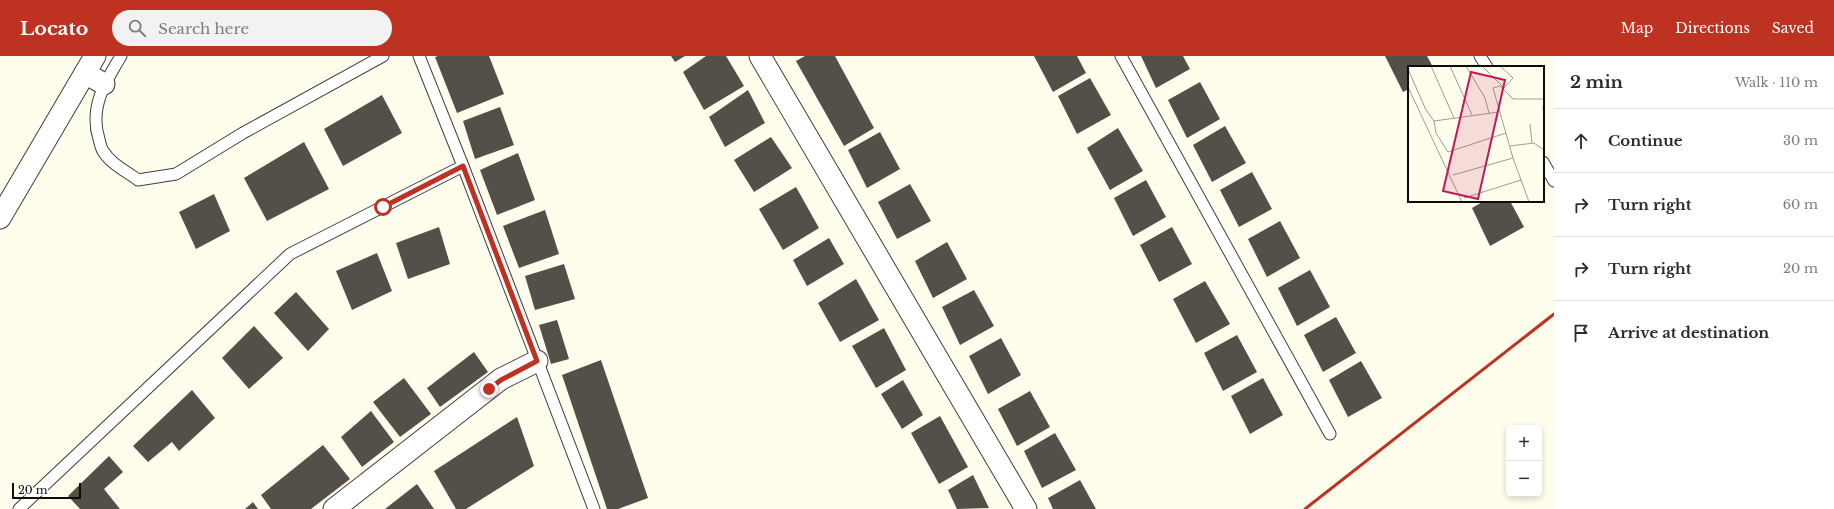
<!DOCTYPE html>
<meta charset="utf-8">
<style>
body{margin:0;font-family:"Libre Baskerville",serif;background:#f2f2f3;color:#2b2b33}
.controls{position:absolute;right:12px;bottom:12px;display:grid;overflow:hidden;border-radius:6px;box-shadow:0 2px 6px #0003}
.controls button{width:36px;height:36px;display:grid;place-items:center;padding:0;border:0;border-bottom:1px solid #e1e1e2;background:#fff;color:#2b2b33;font:20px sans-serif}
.scale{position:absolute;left:12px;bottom:10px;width:69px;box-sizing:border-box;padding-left:4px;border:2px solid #0c0c0c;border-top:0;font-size:11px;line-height:14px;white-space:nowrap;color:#0c0c0c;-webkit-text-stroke:3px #fff;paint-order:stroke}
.stop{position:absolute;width:12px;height:12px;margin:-9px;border:3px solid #be3222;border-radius:50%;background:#fff}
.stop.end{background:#be3222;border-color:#fff;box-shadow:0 1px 4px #0008}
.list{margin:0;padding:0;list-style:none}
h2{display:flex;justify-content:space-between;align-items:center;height:52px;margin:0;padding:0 16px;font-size:17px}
h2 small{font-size:13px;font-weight:400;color:#7c7c81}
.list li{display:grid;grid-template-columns:26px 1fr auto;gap:12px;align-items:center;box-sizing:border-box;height:64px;padding:0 16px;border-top:1px solid #e1e1e2}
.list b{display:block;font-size:15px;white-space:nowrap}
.list em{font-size:13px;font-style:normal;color:#7c7c81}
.icon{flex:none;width:22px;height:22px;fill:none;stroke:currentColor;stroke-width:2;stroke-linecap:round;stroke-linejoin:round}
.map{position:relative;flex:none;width:1554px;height:453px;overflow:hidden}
header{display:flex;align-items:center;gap:24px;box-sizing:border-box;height:56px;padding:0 20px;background:#be3222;color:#fff}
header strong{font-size:19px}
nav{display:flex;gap:22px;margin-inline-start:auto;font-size:14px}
.search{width:280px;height:36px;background:#f2f2f3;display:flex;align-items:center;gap:10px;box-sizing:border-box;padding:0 14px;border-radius:22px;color:#7c7c81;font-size:15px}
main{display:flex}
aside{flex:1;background:#fff}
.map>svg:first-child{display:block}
.building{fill:#554f49}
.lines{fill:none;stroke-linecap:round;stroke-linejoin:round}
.service-casing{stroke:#3f3f3f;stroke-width:13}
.minor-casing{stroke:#3f3f3f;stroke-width:23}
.service{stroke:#fff;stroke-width:11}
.minor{stroke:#fff;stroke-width:21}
.rail{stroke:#be3222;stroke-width:3}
.route{stroke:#be3222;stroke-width:5}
.inset-road{fill:none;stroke:#9e9d92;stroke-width:1}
.view{fill:#c2185b;fill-opacity:0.15;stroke:#c2185b;stroke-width:2}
.inset-edge{fill:none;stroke:#0c0c0c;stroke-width:2}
</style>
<header>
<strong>Locato</strong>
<div class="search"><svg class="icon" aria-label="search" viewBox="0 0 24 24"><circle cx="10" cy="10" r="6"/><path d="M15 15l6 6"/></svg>Search here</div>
<nav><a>Map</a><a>Directions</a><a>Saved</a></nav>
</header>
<main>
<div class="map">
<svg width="1554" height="453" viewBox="0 0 1554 453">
<rect width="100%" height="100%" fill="#fffeec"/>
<!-- building -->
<g class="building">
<path d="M438,0H489L504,38L457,57L435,1Z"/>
<path d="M671,0H685L675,6Z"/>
<path d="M706,0H726L744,30L704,54L683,16Z"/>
<path d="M805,0H835L874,72L844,90L796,5Z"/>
<path d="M1034,0H1077L1086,17L1053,36Z"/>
<path d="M1141,0H1183L1190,13L1156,32Z"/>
<path d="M1385,0H1427L1433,11H1409V33L1403,36Z"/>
<path d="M1090,22L1111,59L1077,78L1058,40Z"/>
<path d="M1200,26L1220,63L1187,82L1168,44Z"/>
<path d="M748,34L765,67L725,91L709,61Z"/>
<path d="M382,39L402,77L343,110L324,73Z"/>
<path d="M500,51L514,89L475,103L463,65Z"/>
<path d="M1225,70L1246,107L1212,126L1193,89Z"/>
<path d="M1118,72L1143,115L1110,134L1087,92Z"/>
<path d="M880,76L900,113L867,132L848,94Z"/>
<path d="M771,81L792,112L754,136L734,104Z"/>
<path d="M304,86L329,133L267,165L244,122Z"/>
<path d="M518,97L535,144L497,159L480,114Z"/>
<path d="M1252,116L1272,153L1239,171L1220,134Z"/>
<path d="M1146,124L1166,161L1133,180L1114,142Z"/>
<path d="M910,128L931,165L897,183L878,146Z"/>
<path d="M796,131L819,172L783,194L759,153Z"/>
<path d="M214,138L230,175L196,193L179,156Z"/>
<path d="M1484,145H1510L1524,171L1490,190L1472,152Z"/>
<path d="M545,154L559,198L519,212L503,170Z"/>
<path d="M1280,165L1300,202L1267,221L1248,183Z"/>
<path d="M439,171L450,208L408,223L396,187Z"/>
<path d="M1172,171L1192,208L1159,226L1140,189Z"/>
<path d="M829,182L844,208L807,230L793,204Z"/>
<path d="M947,186L967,223L933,242L915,205Z"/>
<path d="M377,197L392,235L352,254L336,215Z"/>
<path d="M564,208L575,243L535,254L525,220Z"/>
<path d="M1310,214L1330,251L1297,270L1278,232Z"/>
<path d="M856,223L879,264L840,286L818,247Z"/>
<path d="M1205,225L1230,268L1196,287L1173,243Z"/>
<path d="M974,234L994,270L960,289L942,251Z"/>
<path d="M296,236L329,273L308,295L274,257Z"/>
<path d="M1336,261L1356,297L1323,316L1304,279Z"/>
<path d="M557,264L569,303L551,308L539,269Z"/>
<path d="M254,270L283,302L249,333L222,302Z"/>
<path d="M884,272L906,314L876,332L852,290Z"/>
<path d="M1237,279L1257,316L1223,335L1204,297Z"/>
<path d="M1001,282L1021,319L988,338L969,300Z"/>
<path d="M474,296L488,316L440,351L427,332Z"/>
<path d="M601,304L648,442L618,453H607L562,319Z"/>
<path d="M1361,305L1382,342L1348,361L1329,324Z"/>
<path d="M404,322L431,358L400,381L373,346Z"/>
<path d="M1263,322L1283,359L1250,378L1231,340Z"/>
<path d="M903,324L923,359L902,373L881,338Z"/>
<path d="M192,334L215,362L179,395L172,386L148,406L133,390Z"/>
<path d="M1030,335L1050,371L1017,390L998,353Z"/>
<path d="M371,355L394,386L362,411L341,381Z"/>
<path d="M940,360L968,411L939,428L911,377Z"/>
<path d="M517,361L534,410L466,453H456L434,415Z"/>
<path d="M1055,377L1076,414L1042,432L1024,395Z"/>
<path d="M323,389L350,423L311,453H271L261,439Z"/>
<path d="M109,400L123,416L104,433L120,453H80L68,440Z"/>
<path d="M973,419L989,452L957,453L948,434Z"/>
<path d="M1080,424L1096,453H1053L1048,442Z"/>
<path d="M417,428L434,453H385Z"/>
<path d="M253,446L258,453H245Z"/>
</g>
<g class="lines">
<defs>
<g id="service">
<path d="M121,0C105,26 89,52 99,83C100,87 101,92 103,95C111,108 126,115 138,124L176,118L243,77L383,0"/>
<path d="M419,0L463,110L594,453"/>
<path d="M1121,0L1330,378"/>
<path d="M1480,0L1487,11"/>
<path d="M1543,106L1554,125"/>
<path d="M19,453L290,198L463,110"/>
</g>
<g id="minor">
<path d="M760,0L1026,453"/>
<path d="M85,17L104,28"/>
<path d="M0,162L95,0"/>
<path d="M334,453L501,323L537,305"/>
</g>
</defs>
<!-- service casing -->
<use href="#service" class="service-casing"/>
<!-- minor casing -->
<use href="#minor" class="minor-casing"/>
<!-- service -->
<use href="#service" class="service"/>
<!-- minor -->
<use href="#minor" class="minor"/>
<!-- rail -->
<path class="rail" d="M1305,453L1554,258"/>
</g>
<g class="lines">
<!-- route -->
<path class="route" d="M383,151L463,110L537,305L501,324L489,333"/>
</g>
<!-- overview -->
<g transform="translate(1408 10)">
<rect width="136" height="136" fill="#fffeec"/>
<path class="inset-road" d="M23,0L46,52M42,0L64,49M58,0L77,32L81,47M74,0L96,22L105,12L92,0M0,3L18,44L26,55L28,67L40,86L98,67M0,21L54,136M135,40L136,55M26,55L91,46M122,58L124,77M102,80L126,77L136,84M45,109L105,92M56,132L113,114M121,136L105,92L85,22L92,20L105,33H136"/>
<path class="view" d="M63,6L97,14L70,133L35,125Z"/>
<rect width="136" height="136" class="inset-edge"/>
</g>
</svg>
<div class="controls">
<button>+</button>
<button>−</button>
</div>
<div class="scale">20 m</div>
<div class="stop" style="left:383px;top:151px"></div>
<div class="stop end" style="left:489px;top:333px"></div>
</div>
<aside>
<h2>2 min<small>Walk · 110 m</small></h2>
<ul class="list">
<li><svg class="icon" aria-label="ahead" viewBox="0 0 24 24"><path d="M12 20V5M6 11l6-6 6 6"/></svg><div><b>Continue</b></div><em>30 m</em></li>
<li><svg class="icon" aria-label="right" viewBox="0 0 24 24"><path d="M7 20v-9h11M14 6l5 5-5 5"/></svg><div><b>Turn right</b></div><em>60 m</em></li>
<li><svg class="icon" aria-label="right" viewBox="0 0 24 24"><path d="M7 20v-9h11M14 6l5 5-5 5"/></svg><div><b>Turn right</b></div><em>20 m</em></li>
<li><svg class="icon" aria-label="arrive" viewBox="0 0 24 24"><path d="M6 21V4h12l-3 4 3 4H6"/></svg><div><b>Arrive at destination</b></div></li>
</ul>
</aside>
</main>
